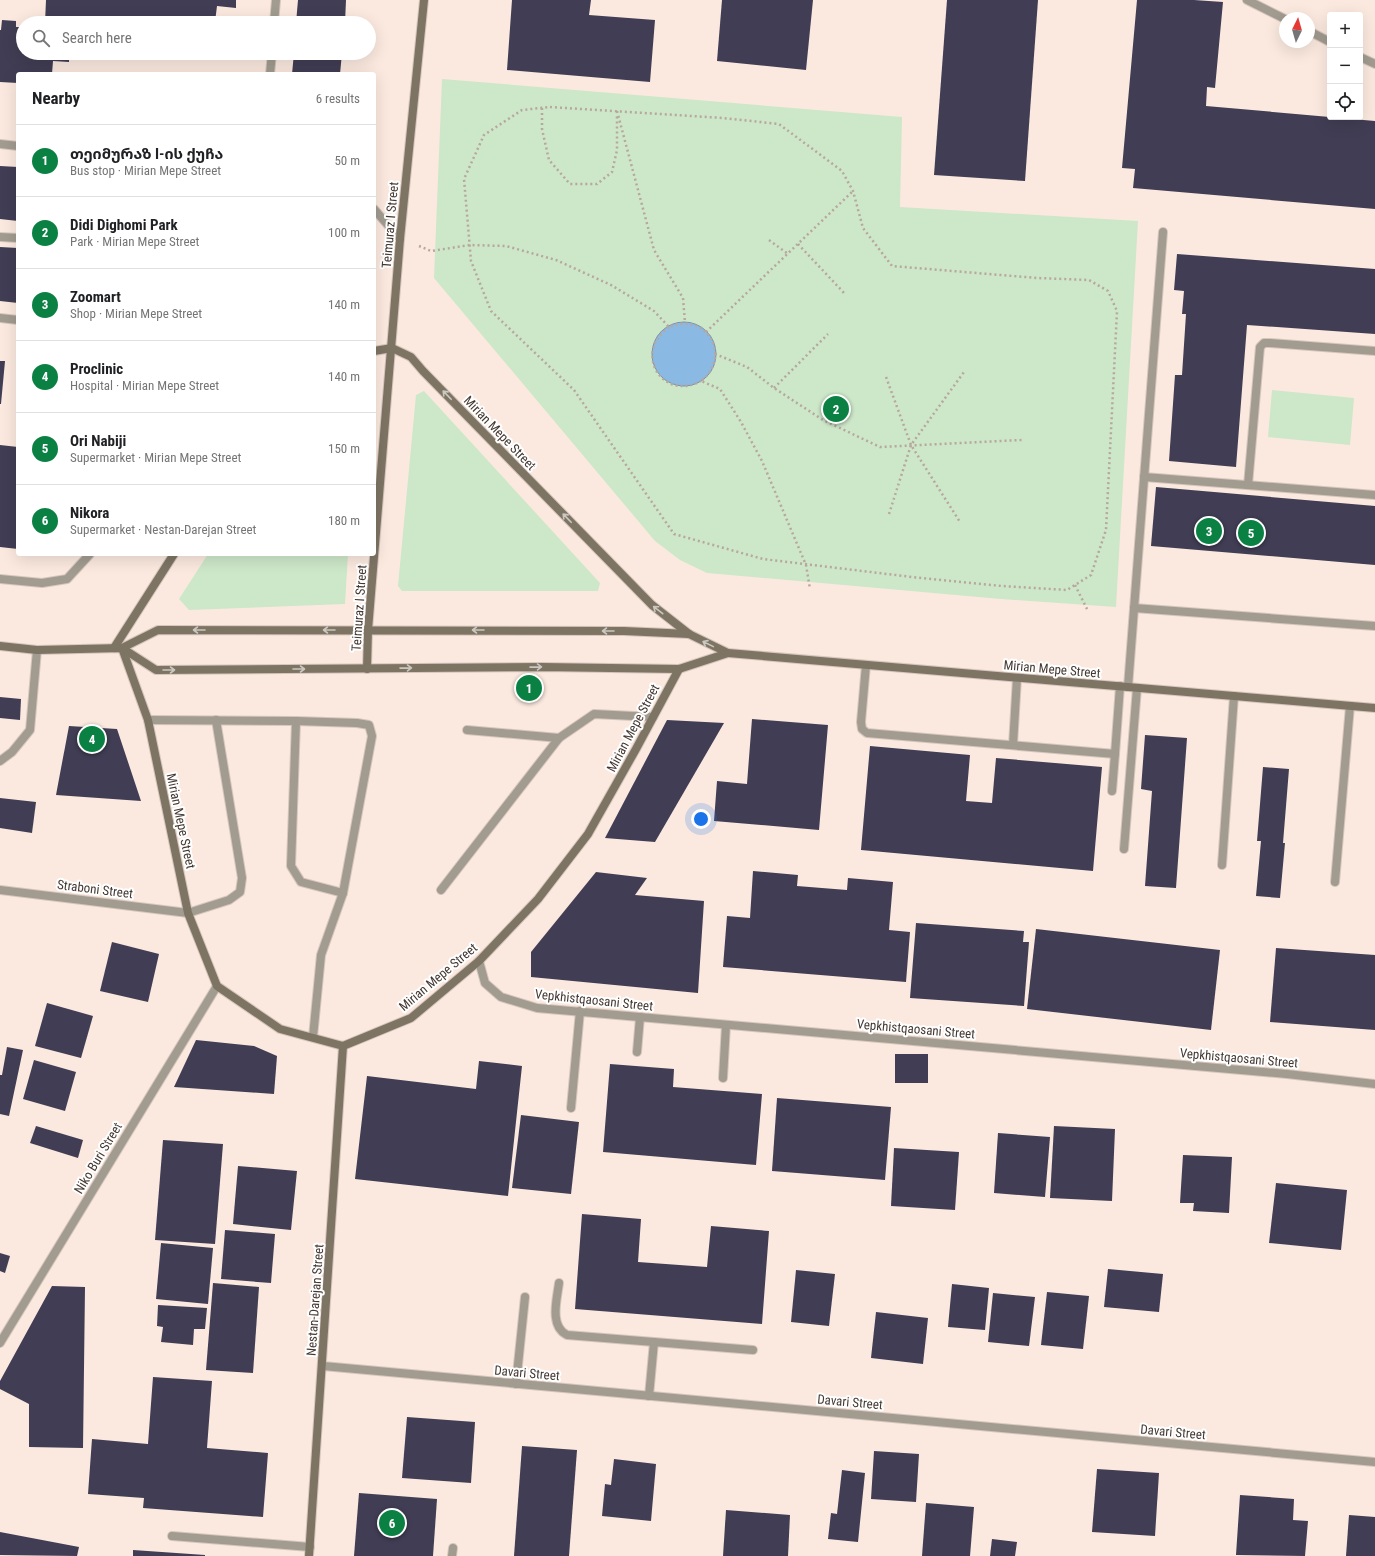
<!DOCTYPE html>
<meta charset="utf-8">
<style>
body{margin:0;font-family:"Roboto Condensed","Noto Sans Georgian",sans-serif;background:#f6f6f6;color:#202124}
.controls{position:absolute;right:12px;top:12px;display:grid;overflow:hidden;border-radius:4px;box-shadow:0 4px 16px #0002}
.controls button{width:36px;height:36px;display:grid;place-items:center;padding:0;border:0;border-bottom:1px solid #e0e0e0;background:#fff;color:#202124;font:20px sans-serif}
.compass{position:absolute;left:1279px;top:12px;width:36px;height:36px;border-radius:50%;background:#fff;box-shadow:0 4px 16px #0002;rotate:5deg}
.you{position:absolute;left:701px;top:819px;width:14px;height:14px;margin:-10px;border:3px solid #fff;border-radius:50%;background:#1a73e8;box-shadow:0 0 0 6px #1a73e833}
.badge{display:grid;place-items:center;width:26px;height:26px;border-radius:50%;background:#0b8043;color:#fff;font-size:13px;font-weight:700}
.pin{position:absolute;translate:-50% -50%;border:2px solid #fff;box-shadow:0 1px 4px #0006}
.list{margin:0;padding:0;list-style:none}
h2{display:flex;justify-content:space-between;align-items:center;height:52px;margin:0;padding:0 16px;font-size:17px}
h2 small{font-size:13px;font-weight:400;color:#757577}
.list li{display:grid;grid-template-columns:26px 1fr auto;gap:12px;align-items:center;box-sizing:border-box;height:72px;padding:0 16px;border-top:1px solid #e0e0e0}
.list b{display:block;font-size:15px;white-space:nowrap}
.list p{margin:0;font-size:13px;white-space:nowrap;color:#757577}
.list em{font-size:13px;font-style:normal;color:#757577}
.icon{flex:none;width:22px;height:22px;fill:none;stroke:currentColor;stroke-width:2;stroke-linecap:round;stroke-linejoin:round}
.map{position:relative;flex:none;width:1375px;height:1556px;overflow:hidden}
.search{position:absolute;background:#fff;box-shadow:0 4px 16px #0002;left:16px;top:16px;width:360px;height:44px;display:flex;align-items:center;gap:10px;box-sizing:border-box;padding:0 14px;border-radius:22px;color:#757577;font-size:15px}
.panel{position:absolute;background:#fff;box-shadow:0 4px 16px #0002;left:16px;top:72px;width:360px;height:484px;border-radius:4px}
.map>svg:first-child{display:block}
.green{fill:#cde7c9}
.water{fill:#8ab9e3;stroke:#7592ae}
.building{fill:#413d54}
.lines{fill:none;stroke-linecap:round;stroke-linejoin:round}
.lane-casing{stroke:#d6c6bc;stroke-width:10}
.street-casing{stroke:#d6c6bc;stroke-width:10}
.secondary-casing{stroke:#d6c6bc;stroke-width:10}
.path{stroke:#b7a79f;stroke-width:2.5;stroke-dasharray:2 3;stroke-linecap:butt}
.lane{stroke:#a19b90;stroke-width:8}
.street{stroke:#a19b90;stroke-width:8}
.secondary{stroke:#7d7464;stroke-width:8}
.oneway{stroke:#cbc7c1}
.labels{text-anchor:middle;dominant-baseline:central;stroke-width:4;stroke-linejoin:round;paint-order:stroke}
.street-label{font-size:13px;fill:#443832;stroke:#fff}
</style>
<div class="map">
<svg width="1375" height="1556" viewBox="0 0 1375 1556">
<rect width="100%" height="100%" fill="#fbe9df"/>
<!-- green -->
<g class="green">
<path d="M442,79L902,117L900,207L1138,221L1116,607L1001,599L707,573L680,560L655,541L434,278Z"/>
<path d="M1272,390L1354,398L1350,445L1268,437Z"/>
<path d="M424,391L600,583L598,591H402L398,586L416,395Z"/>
<path d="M208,554H348L345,604L189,610L179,599Z"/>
</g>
<!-- water -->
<circle class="water" cx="684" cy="354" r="32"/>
<!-- building -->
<g class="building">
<path d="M46,0H236V8L217,6L215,22L202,21L201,23H45Z"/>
<path d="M298,0H346L345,23H296Z"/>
<path d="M512,0H591L589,15L655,20L650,82L507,70Z"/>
<path d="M722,0H813L806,70L717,61Z"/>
<path d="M947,0H1038L1025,181L934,175Z"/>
<path d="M1137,0H1194L1223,2L1215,88L1207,87L1206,106L1375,121V209L1133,188L1135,169L1122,168Z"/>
<path d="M2,20L16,21V27H23V53H69V62L53,61L52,74H18V83L0,82V30H1Z"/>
<path d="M294,53H342L340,74H292Z"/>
<path d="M0,166L18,167V221L0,219Z"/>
<path d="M0,247L18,248V303L0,301Z"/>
<path d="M1177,254L1375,269V334L1247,325L1236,467L1169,461L1175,375H1182L1186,314H1182L1184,291L1174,290Z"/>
<path d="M0,361H5L1,404H0Z"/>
<path d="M0,445L18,447V549L0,547Z"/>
<path d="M1156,487L1375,506V565L1151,546Z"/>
<path d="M0,697L21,699L20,720L0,718Z"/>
<path d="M752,719L828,725L819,830L714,821L717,781L747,784Z"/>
<path d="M667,720L724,723L655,842L605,838Z"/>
<path d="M69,726L117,729L141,801L56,795Z"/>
<path d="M1145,735L1187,738L1176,888L1145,886L1152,791L1141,789Z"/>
<path d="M870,746L970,755L966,801L992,803L996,758L1102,767L1093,871L861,850Z"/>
<path d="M1263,767L1289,769L1283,843H1285L1280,898L1256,896L1261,841H1257Z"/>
<path d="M0,798L36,802L32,833L0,828Z"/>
<path d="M753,871L798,875L797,886L847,890L848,878L893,882L889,930L910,932L906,982L723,967L727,916L750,918Z"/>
<path d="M596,872L647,878L635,895L704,901L698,993L531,977V952Z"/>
<path d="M916,923L1024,931L1023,942H1029L1024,1006L910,998Z"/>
<path d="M1036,929L1220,950L1211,1030L1027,1009Z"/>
<path d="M112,942L159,954L148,1002L100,991Z"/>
<path d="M1276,948L1375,955V1030L1270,1022Z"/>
<path d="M47,1003L93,1016L81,1058L35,1046Z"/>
<path d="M196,1040L254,1046L277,1056L274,1094L174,1087Z"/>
<path d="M7,1047L23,1050L9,1116L0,1114V1075H2Z"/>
<rect x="895" y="1054" width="33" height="29"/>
<path d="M34,1060L76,1072L65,1111L23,1099Z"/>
<path d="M479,1061L522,1066L508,1196L355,1179L367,1076L476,1089Z"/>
<path d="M610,1064L674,1069L673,1087L762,1094L756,1165L603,1152Z"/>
<path d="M777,1098L891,1107L885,1180L772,1171Z"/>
<path d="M521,1115L579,1122L571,1194L512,1188Z"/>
<path d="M36,1126L83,1140L78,1158L30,1143Z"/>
<path d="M1054,1126L1115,1129L1112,1201L1050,1198Z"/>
<path d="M998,1133L1050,1137L1045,1197L994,1193Z"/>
<path d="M163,1140L223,1144L215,1244L155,1240Z"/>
<path d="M894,1148L959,1152L955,1210L891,1206Z"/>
<path d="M1183,1155L1232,1157L1229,1213L1193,1211L1194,1203H1180Z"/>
<path d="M238,1166L297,1171L291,1230L233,1224Z"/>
<path d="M1276,1183L1347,1190L1341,1250L1269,1243Z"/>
<path d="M582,1214L641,1219L638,1262L707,1267L711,1226L769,1231L762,1324L575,1309Z"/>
<path d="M225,1230L275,1234L271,1283L221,1279Z"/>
<path d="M161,1243L213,1248L208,1304L156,1299Z"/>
<path d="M0,1253L10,1256L5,1273L0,1271Z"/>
<path d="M1108,1269L1163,1274L1159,1312L1104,1307Z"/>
<path d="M796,1270L835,1274L829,1326L791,1322Z"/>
<path d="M213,1283L259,1287L253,1373L206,1370Z"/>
<path d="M952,1284L989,1288L985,1330L948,1327Z"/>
<path d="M52,1286L85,1287L83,1448L29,1447V1404L0,1389V1381Z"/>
<path d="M1047,1292L1089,1296L1083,1349L1041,1345Z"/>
<path d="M993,1293L1035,1297L1029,1346L988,1342Z"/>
<path d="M158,1305L207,1308L205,1329H194L193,1345L161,1342L163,1327L157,1326Z"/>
<path d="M876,1312L928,1318L923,1364L871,1358Z"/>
<path d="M153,1377L212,1381L207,1448L268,1453L263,1517L143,1508L144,1498L88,1494L92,1439L148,1444Z"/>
<path d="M407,1417L475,1422L471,1483L402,1478Z"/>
<path d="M522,1446L577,1450L569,1556H514Z"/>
<path d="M874,1451L919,1454L916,1502L871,1499Z"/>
<path d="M614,1459L656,1464L651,1521L602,1516L605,1484L611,1485Z"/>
<path d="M1097,1469L1159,1473L1155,1536L1092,1532Z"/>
<path d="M842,1470L865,1473L858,1542L828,1539L831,1513L837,1514Z"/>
<path d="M359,1493L437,1499L433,1556H354Z"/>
<path d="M1240,1495L1294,1499L1293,1520L1308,1521L1305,1556L1236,1555Z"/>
<path d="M926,1503L974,1507L970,1556H922Z"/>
<path d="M726,1510L790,1515L788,1556H723Z"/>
<path d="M1349,1515L1375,1517V1556H1346Z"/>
<path d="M0,1532L79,1547L77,1556L0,1555Z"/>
<path d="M992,1539L1017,1542L1015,1556H990Z"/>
<path d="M133,1550L205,1555V1556H133Z"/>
</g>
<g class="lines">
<defs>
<g id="lane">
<path d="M1247,0L1285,19"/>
<path d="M274,23L276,0"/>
<path d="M1309,31L1330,42"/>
<path d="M1360,57L1375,64"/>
<path d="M270,74L272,53"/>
<path d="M0,144L18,146"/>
<path d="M374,209L400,239"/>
<path d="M0,237L18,238"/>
<path d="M0,318L18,320"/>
<path d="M1144,477L1375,495"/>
<path d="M1248,485L1260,347L1264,343H1270L1375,351"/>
<path d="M0,579L42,583L67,579L90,554"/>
<path d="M1134,608L1375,626"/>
<path d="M866,665L861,722L862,729L867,733L1115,754L1120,686"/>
<path d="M1128,687L1163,232"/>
<path d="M148,720L296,721L291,866L301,882L343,893L321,955L313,1037"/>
<path d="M296,721L357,723L369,725L372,736L343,893"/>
<path d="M467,730L559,738"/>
<path d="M1013,745L1017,678"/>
<path d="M0,761L12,752L30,730L37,650"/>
<path d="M1112,791L1115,754"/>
<path d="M1124,849L1137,688"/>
<path d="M1222,865L1234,696"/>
<path d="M1335,882L1350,706"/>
<path d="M441,890L559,738L594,714L653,717"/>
<path d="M188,913L229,900L240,892L242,878L216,720"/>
<path d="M637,1052L640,1017"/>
<path d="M723,1078L726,1025"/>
<path d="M571,1108L580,1011"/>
<path d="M559,1283C557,1299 549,1326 567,1335L654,1342"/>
<path d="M516,1384L525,1297"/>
<path d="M649,1396L654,1342L753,1350"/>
<path d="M172,1536L310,1547"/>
<path d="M452,1556L453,1548"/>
</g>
<g id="street">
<path d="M0,890L188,913"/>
<path d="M479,961L485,983L501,997L537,1008L1287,1074L1375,1084"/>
<path d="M0,1343L217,986"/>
<path d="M323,1366L1375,1462"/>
</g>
<g id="secondary">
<path d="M374,351L392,348L411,357L423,371L652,605L689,634L728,653L1375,708"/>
<path d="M0,646L37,650L122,648L156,670L542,667L679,669L728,653"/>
<path d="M114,648L174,554"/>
<path d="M122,648L148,720L188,913L217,986L280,1029L343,1046L411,1018L479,961L538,899L588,834L636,749L679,669"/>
<path d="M122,648L158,630L624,631L689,634"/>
<path d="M367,669L368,630L400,239L424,0"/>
<path d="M309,1556L343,1046"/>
</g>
</defs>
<!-- lane casing -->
<use href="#lane" class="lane-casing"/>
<!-- street casing -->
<use href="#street" class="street-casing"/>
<!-- secondary casing -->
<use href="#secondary" class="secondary-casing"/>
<!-- path -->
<g class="path">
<path d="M550,107L723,118L779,124L842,171L853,191L863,228L892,266L1037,278L1089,280L1108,291L1117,311L1106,530L1091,575L1067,590L1002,586L912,577L763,559L674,534L574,390L491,311L471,261L464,179L484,135L522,110Z"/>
<path d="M542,108V129L549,160L570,184H597L612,172L617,150V116"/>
<path d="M617,111L654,250L683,298L685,323"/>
<path d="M769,240L788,254"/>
<path d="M798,244L845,294"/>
<path d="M419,246L431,251L470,245L506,246L556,260L611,285L654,311L669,327C706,311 733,356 701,381L720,389L741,422L762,461L806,565L810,589"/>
<path d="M669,327C632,353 663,402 701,381"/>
<path d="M706,332L853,191"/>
<path d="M715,354L747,367L774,388L823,420L880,447L1022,440"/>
<path d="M886,377L911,445L960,522"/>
<path d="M774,388L828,334"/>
<path d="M889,514L911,445L964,372"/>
<path d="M1075,585L1088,611"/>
</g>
<!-- lane -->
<use href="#lane" class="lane"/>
<!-- street -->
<use href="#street" class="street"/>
<!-- secondary -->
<use href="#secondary" class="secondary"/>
</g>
<!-- one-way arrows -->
<defs><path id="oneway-shaft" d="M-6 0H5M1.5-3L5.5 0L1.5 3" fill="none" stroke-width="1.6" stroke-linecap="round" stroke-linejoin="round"/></defs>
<g class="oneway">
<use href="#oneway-shaft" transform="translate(447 395) rotate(-134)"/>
<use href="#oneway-shaft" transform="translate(567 518) rotate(-134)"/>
<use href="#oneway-shaft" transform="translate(658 610) rotate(-142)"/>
<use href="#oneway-shaft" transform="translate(199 630) rotate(-180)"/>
<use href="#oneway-shaft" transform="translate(329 630) rotate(-180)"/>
<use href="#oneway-shaft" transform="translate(478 630) rotate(-180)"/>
<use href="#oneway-shaft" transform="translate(608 631) rotate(-180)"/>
<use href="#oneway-shaft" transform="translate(708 644) rotate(-154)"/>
<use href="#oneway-shaft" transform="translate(536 667) rotate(-1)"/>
<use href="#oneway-shaft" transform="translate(406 668) rotate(-1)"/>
<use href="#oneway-shaft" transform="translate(299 669)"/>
<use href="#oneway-shaft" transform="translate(169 670)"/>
</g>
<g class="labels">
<!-- street labels -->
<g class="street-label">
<text transform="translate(390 225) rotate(-85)">Teimuraz I Street</text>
<text transform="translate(500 433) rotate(46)">Mirian Mepe Street</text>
<text transform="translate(359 608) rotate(-86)">Teimuraz I Street</text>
<text transform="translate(1052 669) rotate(5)">Mirian Mepe Street</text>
<text transform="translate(633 728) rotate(-62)">Mirian Mepe Street</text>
<text transform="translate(181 821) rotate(78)">Mirian Mepe Street</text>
<text transform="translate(95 889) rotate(7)">Straboni Street</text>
<text transform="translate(438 977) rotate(-40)">Mirian Mepe Street</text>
<text transform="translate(594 1000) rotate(6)">Vepkhistqaosani Street</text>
<text transform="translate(916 1029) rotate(5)">Vepkhistqaosani Street</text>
<text transform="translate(1239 1058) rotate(5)">Vepkhistqaosani Street</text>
<text transform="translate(98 1158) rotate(-59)">Niko Buri Street</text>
<text transform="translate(315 1300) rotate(-86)">Nestan-Darejan Street</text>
<text transform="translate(527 1373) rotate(5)">Davari Street</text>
<text transform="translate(850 1402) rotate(5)">Davari Street</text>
<text transform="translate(1173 1432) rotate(5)">Davari Street</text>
</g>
</g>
</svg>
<div class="controls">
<button>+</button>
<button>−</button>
<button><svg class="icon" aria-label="locate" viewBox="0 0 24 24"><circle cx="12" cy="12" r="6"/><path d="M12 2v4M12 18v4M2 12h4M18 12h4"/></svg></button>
</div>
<svg class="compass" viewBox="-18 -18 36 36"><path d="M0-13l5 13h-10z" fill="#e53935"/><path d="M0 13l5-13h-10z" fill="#757577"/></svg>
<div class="you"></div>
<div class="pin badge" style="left:529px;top:688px">1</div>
<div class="pin badge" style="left:836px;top:409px">2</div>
<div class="pin badge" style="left:1209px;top:531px">3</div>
<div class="pin badge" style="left:92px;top:739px">4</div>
<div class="pin badge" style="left:1251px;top:533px">5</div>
<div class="pin badge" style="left:392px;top:1523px">6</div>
<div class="search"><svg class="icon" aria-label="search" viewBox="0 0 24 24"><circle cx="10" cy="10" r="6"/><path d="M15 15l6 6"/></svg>Search here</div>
<section class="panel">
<h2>Nearby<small>6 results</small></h2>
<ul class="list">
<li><span class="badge">1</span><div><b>თეიმურაზ I-ის ქუჩა</b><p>Bus stop · Mirian Mepe Street</p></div><em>50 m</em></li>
<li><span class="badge">2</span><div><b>Didi Dighomi Park</b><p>Park · Mirian Mepe Street</p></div><em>100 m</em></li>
<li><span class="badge">3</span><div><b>Zoomart</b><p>Shop · Mirian Mepe Street</p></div><em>140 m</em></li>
<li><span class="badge">4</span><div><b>Proclinic</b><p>Hospital · Mirian Mepe Street</p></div><em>140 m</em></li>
<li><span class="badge">5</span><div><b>Ori Nabiji</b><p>Supermarket · Mirian Mepe Street</p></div><em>150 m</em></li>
<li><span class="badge">6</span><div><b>Nikora</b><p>Supermarket · Nestan-Darejan Street</p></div><em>180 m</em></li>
</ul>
</section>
</div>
